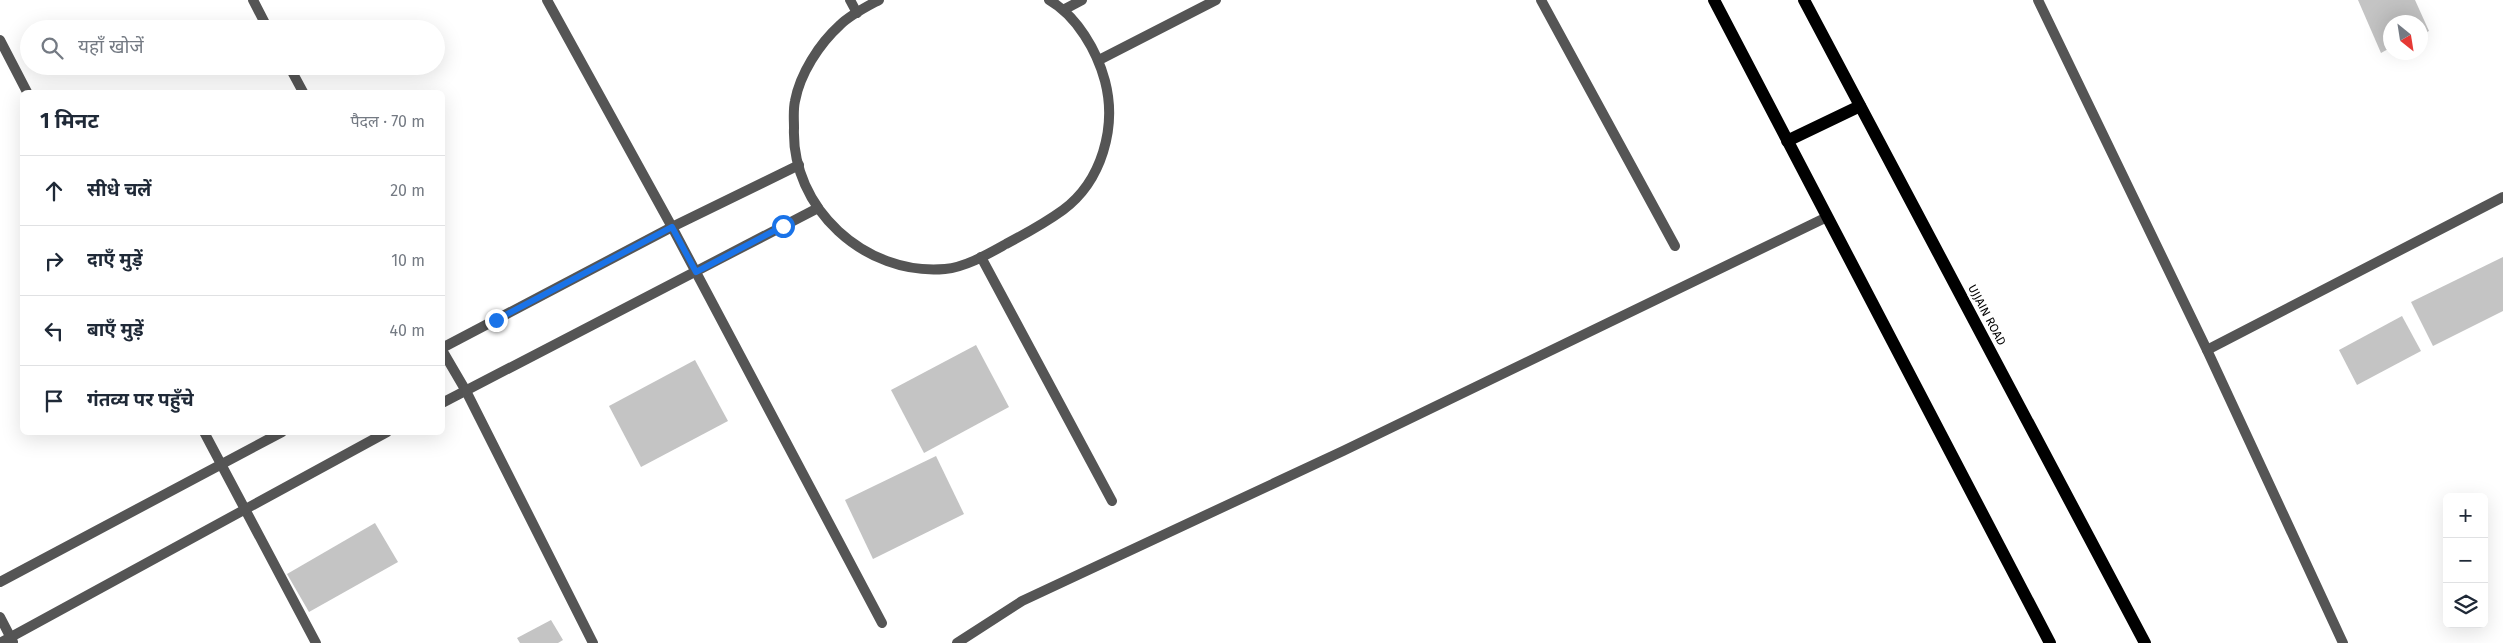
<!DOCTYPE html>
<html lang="hi">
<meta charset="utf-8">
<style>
body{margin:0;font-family:"Fira Sans","Noto Sans Devanagari",sans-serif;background:#f2f2f3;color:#1f2937}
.controls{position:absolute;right:15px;bottom:15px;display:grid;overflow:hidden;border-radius:8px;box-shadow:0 5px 20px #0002}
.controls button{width:45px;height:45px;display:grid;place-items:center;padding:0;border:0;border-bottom:1px solid #e0e1e3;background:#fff;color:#1f2937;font:25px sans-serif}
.compass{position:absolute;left:2383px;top:15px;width:45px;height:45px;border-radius:50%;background:#fff;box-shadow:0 5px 20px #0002;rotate:150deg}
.stop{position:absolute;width:15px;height:15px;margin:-11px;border:4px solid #1a73e8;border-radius:50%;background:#fff}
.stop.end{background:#1a73e8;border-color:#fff;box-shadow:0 1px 5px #0008}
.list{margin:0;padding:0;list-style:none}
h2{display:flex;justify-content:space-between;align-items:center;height:65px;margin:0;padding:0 20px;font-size:21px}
h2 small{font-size:16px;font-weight:400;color:#747a83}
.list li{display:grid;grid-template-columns:32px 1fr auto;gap:15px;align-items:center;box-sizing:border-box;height:70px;padding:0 20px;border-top:1px solid #e0e1e3}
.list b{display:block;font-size:19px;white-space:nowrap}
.list em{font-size:16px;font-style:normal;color:#747a83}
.icon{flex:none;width:28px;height:28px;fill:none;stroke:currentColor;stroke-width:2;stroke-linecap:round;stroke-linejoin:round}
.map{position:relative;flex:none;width:2503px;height:643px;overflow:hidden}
.search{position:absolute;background:#fff;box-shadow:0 5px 20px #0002;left:20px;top:20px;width:425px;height:55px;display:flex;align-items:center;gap:12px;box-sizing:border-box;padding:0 18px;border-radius:28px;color:#747a83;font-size:19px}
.panel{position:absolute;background:#fff;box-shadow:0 5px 20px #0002;left:20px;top:90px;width:425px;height:345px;border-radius:8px}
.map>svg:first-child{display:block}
.building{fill:#c4c4c4}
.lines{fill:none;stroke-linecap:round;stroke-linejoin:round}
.service{stroke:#555;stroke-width:10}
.minor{stroke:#555;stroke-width:10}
.primary{stroke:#000;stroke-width:12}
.route{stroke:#1a73e8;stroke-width:6}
.labels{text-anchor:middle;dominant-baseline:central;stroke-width:5;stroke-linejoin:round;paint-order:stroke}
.street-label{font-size:12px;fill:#000;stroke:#fff}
</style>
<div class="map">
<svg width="2503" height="643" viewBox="0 0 2503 643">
<rect width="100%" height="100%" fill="#fff"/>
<!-- building -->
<g class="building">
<path d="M2358,0H2415L2429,31L2420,35V22H2390V48L2381,53Z"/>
<path d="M2503,257V311L2433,346L2411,302Z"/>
<path d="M2402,316L2421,351L2357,385L2339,350Z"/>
<path d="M976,345L1009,407L924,453L891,390Z"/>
<path d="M695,360L728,421L641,467L609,406Z"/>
<path d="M936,456L964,514L873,559L845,500Z"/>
<path d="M375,523L398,562L309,612L287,574Z"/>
<path d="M551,620L563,640L558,643H520L517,638Z"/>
</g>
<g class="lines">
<!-- service -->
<g class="service">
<path d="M2038,0L2207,350L2343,643"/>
<path d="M2207,350L2503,197"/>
</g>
<!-- minor -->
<g class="minor">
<path d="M253,0L268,29"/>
<path d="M547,0L672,227L882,623"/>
<path d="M850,0L857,13"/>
<path d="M879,0C866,7 850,15 840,25C819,44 800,74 795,101C793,110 794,119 794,128C791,208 865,276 945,269C966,267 988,254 1006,244C1025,234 1045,223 1063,210C1102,181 1117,127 1105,81C1097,51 1077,16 1049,0"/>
<path d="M1541,0L1675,246"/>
<path d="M1065,9L1082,0"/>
<path d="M0,40L27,92"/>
<path d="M1099,60L1216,0"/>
<path d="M289,66L303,92"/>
<path d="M981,257L1112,501"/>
<path d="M442,348L672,227L799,165"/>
<path d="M442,350L466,391L593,643"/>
<path d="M442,403L818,208"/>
<path d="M204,432L316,643"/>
<path d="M0,582L282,432"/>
<path d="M0,617L13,642"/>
<path d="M0,643L387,432"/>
<path d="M957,643L1022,601L1343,451L1827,217"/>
</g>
<!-- primary -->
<g class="primary">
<path d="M1714,0L2050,643"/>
<path d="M1804,0L2145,643"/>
<path d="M1787,141L1860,106"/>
</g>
</g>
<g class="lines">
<!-- route -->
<path class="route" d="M496,320L672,227L696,272L783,226"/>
</g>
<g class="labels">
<!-- street labels -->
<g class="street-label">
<text transform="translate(1987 315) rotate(62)">UJJAIN ROAD</text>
</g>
</g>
</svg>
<div class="controls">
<button>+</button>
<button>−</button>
<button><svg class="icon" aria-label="layers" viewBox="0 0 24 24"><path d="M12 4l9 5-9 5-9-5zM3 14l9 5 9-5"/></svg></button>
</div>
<svg class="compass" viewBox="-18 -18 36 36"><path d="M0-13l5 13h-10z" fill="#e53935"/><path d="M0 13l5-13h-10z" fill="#747a83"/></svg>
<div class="stop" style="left:783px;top:226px"></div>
<div class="stop end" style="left:496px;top:320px"></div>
<div class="search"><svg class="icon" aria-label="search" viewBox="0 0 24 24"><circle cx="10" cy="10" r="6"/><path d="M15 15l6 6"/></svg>यहाँ खोजें</div>
<section class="panel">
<h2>1 मिनट<small>पैदल · 70 m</small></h2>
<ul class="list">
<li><svg class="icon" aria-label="ahead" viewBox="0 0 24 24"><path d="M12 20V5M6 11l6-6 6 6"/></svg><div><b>सीधे चलें</b></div><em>20 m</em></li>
<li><svg class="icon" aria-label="right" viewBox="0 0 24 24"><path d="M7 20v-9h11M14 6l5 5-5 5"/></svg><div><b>दाएँ मुड़ें</b></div><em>10 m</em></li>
<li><svg class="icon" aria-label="left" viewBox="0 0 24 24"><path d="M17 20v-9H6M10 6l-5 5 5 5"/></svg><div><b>बाएँ मुड़ें</b></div><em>40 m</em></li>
<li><svg class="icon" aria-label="arrive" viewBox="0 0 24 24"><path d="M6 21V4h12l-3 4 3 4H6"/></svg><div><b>गंतव्य पर पहुँचे</b></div></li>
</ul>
</section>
</div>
